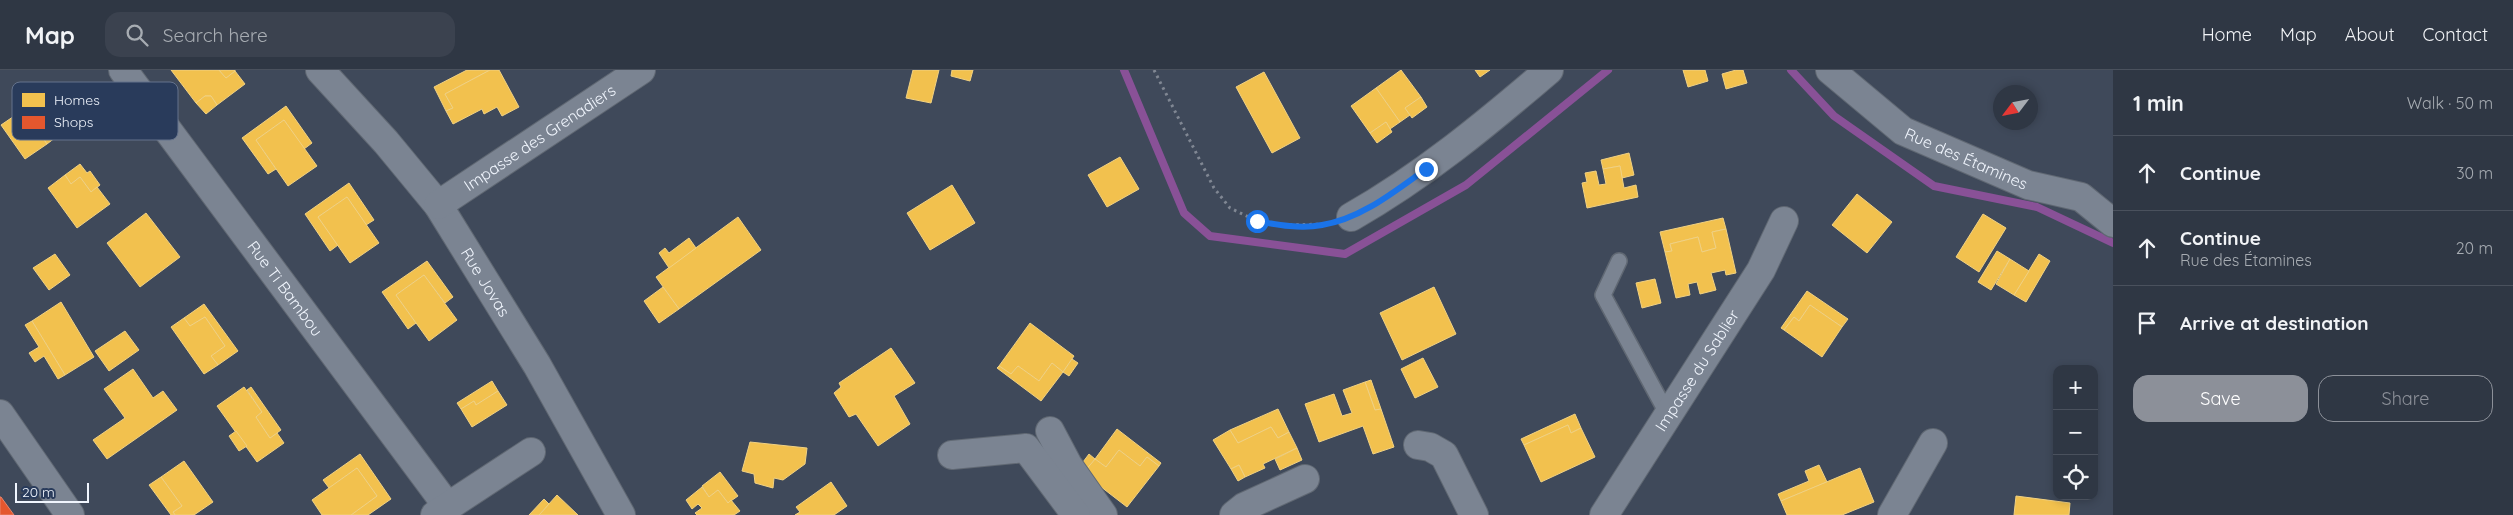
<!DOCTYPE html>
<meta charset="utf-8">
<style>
body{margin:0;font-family:Quicksand,sans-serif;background:#3b424f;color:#f1f3f6}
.controls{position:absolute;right:15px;bottom:15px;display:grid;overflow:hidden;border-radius:10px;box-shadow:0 2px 8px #0003}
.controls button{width:45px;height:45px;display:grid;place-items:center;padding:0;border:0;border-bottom:1px solid #4a515d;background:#2f3744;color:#f1f3f6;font:25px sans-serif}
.compass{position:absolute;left:1993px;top:15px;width:45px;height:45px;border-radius:50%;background:#2f3744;box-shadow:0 2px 8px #0003;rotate:238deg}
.scale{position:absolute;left:15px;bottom:12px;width:74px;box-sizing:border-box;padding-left:5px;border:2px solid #f0f5fd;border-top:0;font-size:14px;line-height:18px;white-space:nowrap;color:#f0f5fd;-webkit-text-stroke:4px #293b5b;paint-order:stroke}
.stop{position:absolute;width:15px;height:15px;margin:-11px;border:4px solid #1a73e8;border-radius:50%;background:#fff}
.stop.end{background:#1a73e8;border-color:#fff;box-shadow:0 1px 5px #0008}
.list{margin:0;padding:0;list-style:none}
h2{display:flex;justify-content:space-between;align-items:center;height:65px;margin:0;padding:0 20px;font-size:21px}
h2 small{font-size:16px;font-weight:400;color:#a7acb2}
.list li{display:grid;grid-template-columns:32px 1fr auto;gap:15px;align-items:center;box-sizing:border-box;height:75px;padding:0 20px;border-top:1px solid #4a515d}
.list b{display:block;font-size:19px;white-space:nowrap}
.list p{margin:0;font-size:16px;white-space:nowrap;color:#a7acb2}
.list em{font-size:16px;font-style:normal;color:#a7acb2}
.actions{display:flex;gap:10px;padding:15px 20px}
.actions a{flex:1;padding:11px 0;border:1px solid #8c9099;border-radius:15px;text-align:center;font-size:18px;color:#8c9099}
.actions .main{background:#8c9099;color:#fff}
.icon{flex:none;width:28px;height:28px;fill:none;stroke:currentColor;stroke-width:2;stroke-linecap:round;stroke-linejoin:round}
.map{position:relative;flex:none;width:2113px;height:445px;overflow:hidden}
header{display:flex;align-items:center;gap:30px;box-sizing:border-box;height:70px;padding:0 25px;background:#2f3744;border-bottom:1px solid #4a515d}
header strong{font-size:24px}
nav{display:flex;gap:28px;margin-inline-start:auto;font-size:18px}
.search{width:350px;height:45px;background:#3b424f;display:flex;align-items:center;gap:12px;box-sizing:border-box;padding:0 18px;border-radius:15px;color:#a7acb2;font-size:19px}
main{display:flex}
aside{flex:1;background:#2f3744}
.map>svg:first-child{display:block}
.homes{fill:#f2c14e;stroke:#f1d182}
.shops{fill:#e4572e;stroke:#e8866c}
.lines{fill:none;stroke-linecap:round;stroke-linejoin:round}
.stream{stroke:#895197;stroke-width:8}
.service-casing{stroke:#606873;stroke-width:18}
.minor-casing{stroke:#606873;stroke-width:30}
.path{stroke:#808793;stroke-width:3;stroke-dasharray:2.5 4;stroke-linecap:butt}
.service{stroke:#7b8492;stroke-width:15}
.minor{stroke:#7b8492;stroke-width:28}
.route{stroke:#1a73e8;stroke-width:6}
.labels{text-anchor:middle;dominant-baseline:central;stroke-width:5;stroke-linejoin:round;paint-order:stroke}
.street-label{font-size:16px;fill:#f0f5fd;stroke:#293b5b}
.key{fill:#293b5b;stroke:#65738c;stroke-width:1}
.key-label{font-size:14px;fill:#f0f5fd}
</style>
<header>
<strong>Map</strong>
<div class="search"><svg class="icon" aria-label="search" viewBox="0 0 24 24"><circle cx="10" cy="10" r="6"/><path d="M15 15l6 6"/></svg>Search here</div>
<nav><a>Home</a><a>Map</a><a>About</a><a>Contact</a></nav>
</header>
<main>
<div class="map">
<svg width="2113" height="445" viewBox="0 0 2113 445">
<rect width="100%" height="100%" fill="#3f495a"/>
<!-- homes -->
<g class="homes">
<path d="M171,0H219L226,8L235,1L245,14L217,35L211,26H205L196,33Z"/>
<path d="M219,0H235V1L226,8Z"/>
<path d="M467,0H490L445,24L453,38L446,41L434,17Z"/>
<path d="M490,0H499L519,37L502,46L497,37L484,44L482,39L453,54L446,41L453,38L445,24Z"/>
<path d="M913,0H939L931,33L906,28Z"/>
<path d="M952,0H973L970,11L951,6Z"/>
<path d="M1401,0L1421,27L1405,38L1410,45L1400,52L1376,18Z"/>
<path d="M1475,0H1490L1480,7Z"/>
<path d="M1683,0H1705L1708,11L1688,17Z"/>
<path d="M1736,0H1743L1747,13L1726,19L1722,4Z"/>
<path d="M1264,2L1300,68L1272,83L1236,17Z"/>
<path d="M1376,18L1400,52L1390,59L1386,52L1370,63L1351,36Z"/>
<path d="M205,26H211L217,35L206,44L196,33Z"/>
<path d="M1421,27L1427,37L1412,48L1405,38Z"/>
<path d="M286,36L312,73L304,79L284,50L256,70L276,99L268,104L242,68Z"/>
<path d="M42,38L52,51L61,44L71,57L60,64L56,58L43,68L47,74L25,89L1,55L23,40L28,47Z"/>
<path d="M284,50L317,96L288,116L256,70Z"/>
<path d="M1386,52L1392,62L1377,73L1370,63Z"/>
<path d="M56,58L60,64L47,74L43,68Z"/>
<path d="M1629,83L1634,105L1622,108L1620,96L1603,99L1601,90Z"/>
<path d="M1120,87L1139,119L1107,137L1088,105Z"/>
<path d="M80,94L87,103L90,101L100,115L91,122L80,107L71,114L65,105Z"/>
<path d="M1620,96L1624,118L1636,115L1638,127L1587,138L1582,113L1587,112L1585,103L1596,101L1599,115L1606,114L1603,99Z"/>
<path d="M65,105L71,114L80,107L91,122L97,117L110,134L77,158L48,118Z"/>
<path d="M349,113L374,150L366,155L347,127L318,147L338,175L330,181L305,144Z"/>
<path d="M952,115L975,153L930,180L907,143Z"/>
<path d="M1857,124L1892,152L1867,183L1832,155Z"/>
<path d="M347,127L379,173L350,193L318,147Z"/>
<path d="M146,143L180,187L140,217L107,173Z"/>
<path d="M1983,144L2006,158L1979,202L1956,187Z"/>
<path d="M738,147L761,180L679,239L656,207Z"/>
<path d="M1723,148L1726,159L1712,162L1716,178L1702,182L1698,167L1670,174L1672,181L1665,182L1660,162Z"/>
<path d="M1726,159L1736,203L1726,205L1725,200L1711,203L1716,220L1700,224L1697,212L1688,214L1690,225L1676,228L1665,182L1672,181L1670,174L1698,167L1702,182L1716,178L1712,162Z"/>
<path d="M689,168L696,178L669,198L659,183L665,178L669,183Z"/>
<path d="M1997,181L2010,189L1991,220L1978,212Z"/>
<path d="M55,184L70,205L49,220L33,198Z"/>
<path d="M2039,184L2050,191L2026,232L2014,225Z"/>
<path d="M2010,189L2029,201L2014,225L1996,214Z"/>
<path d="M427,191L453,227L445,233L424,205L396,225L416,253L408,259L382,222Z"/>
<path d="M424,205L457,250L429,271L396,225Z"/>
<path d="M1655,209L1661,233L1642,238L1636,213Z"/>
<path d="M663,217L679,239L659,253L644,231Z"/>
<path d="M1434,217L1456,264L1402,290L1380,243Z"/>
<path d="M1807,221L1848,249L1842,257L1810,235L1799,251L1794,247L1784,260L1781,258Z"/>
<path d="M61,232L94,287L65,305L32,251Z"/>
<path d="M204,234L238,281L218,295L211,286L225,276L205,247L190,256L184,248Z"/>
<path d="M1810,235L1842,257L1822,287L1784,260L1794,247L1799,251Z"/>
<path d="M205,247L225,276L211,286L218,295L204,304L171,257L184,248L190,256Z"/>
<path d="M32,251L65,305L58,309L44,286L35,292L29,283L39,277L25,255Z"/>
<path d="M1030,253L1074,286L1063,302L1052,293L1039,311L1018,296L1011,304L999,296Z"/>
<path d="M125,261L139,280L109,301L95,281Z"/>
<path d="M891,278L915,313L894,326L910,354L878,376L856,344L849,347L834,323L841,317L839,313Z"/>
<path d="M1423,288L1438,317L1415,328L1401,299Z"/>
<path d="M1072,289L1078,293L1069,306L1063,302Z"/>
<path d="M1052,293L1063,302L1041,331L997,298L999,296L1011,304L1018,296L1039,311Z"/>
<path d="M133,299L153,328L163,321L177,340L107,389L93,370L125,348L104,319Z"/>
<path d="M1371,310L1381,339L1375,340L1365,312Z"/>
<path d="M492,311L498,321L476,335L474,331L461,339L457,333Z"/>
<path d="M1365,312L1375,340L1381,339L1394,377L1373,384L1363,356L1319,372L1305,334L1334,324L1342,346L1352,343L1343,320Z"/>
<path d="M244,317L262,342L256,347L270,368L277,363L284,373L257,392L217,336Z"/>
<path d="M251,317L281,360L270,368L256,347L262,342L247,320Z"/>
<path d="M498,321L507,335L472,357L461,339L474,331L476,335Z"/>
<path d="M1278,339L1289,362L1278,368L1271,357L1238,373L1230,360Z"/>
<path d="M1575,344L1581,358L1571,363L1568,355L1524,375L1521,369Z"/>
<path d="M1568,355L1571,363L1581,358L1595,387L1541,412L1524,375Z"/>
<path d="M1271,357L1278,368L1289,362L1297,378L1263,394L1265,398L1245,407L1239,395L1231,399L1213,370L1230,360L1238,373Z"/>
<path d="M1117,359L1161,393L1159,396L1147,387L1140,396L1119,380L1106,397L1095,389Z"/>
<path d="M236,361L247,376L239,381L229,366Z"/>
<path d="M750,372L807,378L805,394L783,410L774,408L773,418L755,413L754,404L742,401Z"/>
<path d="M1297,378L1302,390L1280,400L1275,389Z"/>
<path d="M1119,380L1140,396L1147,387L1159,396L1127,437L1083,403L1095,389L1106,397Z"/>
<path d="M360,384L391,429L368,445H351L377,426L357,398L329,418L323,410Z"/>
<path d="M1089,384L1095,389L1085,401L1080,396Z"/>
<path d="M184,391L213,432L194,445H175L173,442L182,436L161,407Z"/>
<path d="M1239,395L1245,407L1238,411L1231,399Z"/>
<path d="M1819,395L1827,412L1781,431L1778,424L1809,411L1805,401Z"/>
<path d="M357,398L377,426L351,445H322L312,430Z"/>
<path d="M1860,398L1874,432L1842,445H1787L1781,431Z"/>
<path d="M720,402L738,426L728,433L718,420L709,427L702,416Z"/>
<path d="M161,407L182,436L173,442L175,445H171L149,415Z"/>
<path d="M831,412L847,436L834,445H795L800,442L796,437Z"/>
<path d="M702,417L709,427L718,420L728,433L731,430L740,441L734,445H697L695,443L702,438L698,434L692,439L686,430Z"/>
<path d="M557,425L578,445H539Z"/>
<path d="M2016,426L2070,433L2069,445H2014Z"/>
<path d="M544,429L549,434L539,445H529Z"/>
</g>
<!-- shops -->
<path class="shops" d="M0,427H1L14,445H0Z"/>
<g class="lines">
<!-- stream -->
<g class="stream">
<path d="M1124,0L1184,143L1210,166L1345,184L1466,115L1608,0"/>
<path d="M1791,0L1834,46L1934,116L2037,137L2113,173"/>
</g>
<defs>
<path id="service" d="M1619,191L1603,225L1668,345"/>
<g id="minor">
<path id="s1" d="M123,0L448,437"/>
<path id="s2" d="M320,0L386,72L438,135L537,295L621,445"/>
<path id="s3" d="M1830,0L1903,61L2028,115L2081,127L2113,153"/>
<path id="s4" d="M438,135L641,0"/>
<path d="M1351,147C1423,106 1486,54 1549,0"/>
<path d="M0,344L70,445"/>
<path d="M1050,361L1068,395L1103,445"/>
<path d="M1418,375L1430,377L1444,385L1474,445"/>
<path d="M952,385L1026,378L1076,445"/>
<path d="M435,445L531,382"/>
<path d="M1234,445L1244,437L1305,409"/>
<path id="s5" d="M1604,445L1761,200L1784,151"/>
<path d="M1892,445L1933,373"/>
</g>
</defs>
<!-- service casing -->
<use href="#service" class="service-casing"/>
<!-- minor casing -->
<use href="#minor" class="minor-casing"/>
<!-- path -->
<path class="path" d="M1154,0L1214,118L1230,138L1257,151L1281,155L1328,154"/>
<!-- service -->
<use href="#service" class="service"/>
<!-- minor -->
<use href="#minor" class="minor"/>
</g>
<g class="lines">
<!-- route -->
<path class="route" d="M1257,151C1278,155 1301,159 1322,155C1361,149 1395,121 1426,99"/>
</g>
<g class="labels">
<!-- street labels -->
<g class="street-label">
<text stroke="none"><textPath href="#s4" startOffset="122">Impasse des Grenadiers</textPath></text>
<text stroke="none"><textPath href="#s3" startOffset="164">Rue des Étamines</textPath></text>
<text stroke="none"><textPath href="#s2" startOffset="270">Rue Jovas</textPath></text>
<text stroke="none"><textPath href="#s1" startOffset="272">Rue Ti Bambou</textPath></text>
<text stroke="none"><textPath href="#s5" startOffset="172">Impasse du Sablier</textPath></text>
</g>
</g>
<!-- legend -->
<rect x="12" y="12" width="166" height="58" rx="8" class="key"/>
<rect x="22" y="23" width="23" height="14" fill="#f2c14e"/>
<rect x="22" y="46" width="23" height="13" fill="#e4572e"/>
<g class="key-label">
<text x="54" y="35">Homes</text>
<text x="54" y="57">Shops</text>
</g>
</svg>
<div class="controls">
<button>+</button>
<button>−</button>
<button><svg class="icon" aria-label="locate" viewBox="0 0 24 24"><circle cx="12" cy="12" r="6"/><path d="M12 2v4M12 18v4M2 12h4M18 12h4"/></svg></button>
</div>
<svg class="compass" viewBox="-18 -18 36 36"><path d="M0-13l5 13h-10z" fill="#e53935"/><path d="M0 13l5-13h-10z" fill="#a7acb2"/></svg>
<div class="scale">20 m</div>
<div class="stop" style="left:1257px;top:151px"></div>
<div class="stop end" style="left:1426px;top:99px"></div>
</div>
<aside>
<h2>1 min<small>Walk · 50 m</small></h2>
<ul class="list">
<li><svg class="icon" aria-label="ahead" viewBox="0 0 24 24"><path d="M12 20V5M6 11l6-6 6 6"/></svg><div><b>Continue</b></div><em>30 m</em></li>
<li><svg class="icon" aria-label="ahead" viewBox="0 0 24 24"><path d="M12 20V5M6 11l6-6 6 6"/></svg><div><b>Continue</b><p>Rue des Étamines</p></div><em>20 m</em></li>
<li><svg class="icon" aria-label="arrive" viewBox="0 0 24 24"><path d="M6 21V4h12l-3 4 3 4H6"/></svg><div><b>Arrive at destination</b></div></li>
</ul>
<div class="actions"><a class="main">Save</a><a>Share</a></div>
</aside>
</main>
